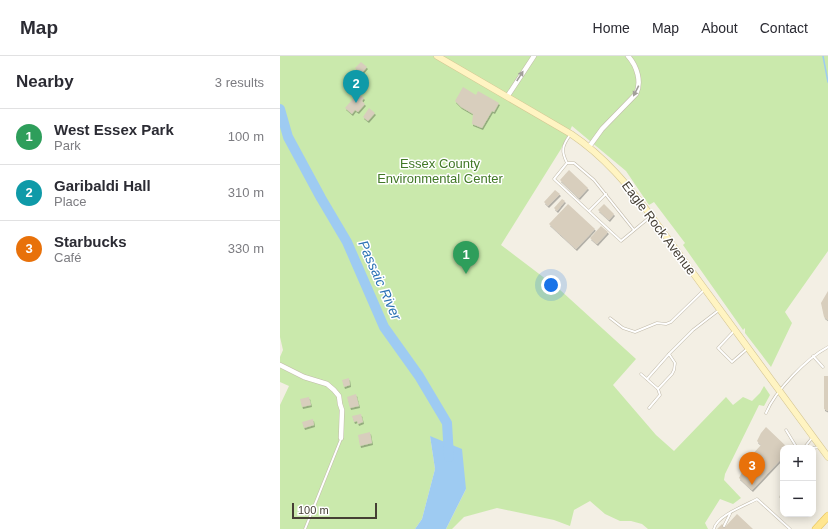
<!DOCTYPE html>
<meta charset="utf-8">
<style>
body{margin:0;font-family:Helvetica,sans-serif;background:#f2f2f3;color:#2b2b33}
.controls{position:absolute;right:12px;bottom:12px;display:grid;overflow:hidden;border-radius:8px;box-shadow:0 2px 10px #0003}
.controls button{width:36px;height:36px;display:grid;place-items:center;padding:0;border:0;border-bottom:1px solid #e1e1e2;background:#fff;color:#2b2b33;font:20px sans-serif}
.scale{position:absolute;left:12px;bottom:10px;width:85px;box-sizing:border-box;padding-left:4px;border:2px solid #453f34;border-top:0;font-size:11px;line-height:14px;white-space:nowrap;color:#453f34;-webkit-text-stroke:3px #fff;paint-order:stroke}
.you{position:absolute;left:271px;top:229px;width:14px;height:14px;margin:-10px;border:3px solid #fff;border-radius:50%;background:#1a73e8;box-shadow:0 0 0 6px #1a73e833}
.badge{display:grid;place-items:center;width:26px;height:26px;border-radius:50%;background:#ff400f;color:#fff;font-size:13px;font-weight:700}
.pin{position:absolute;translate:-50% -33px;filter:drop-shadow(0 1px 2px #0008)}
.pin::after{content:'';position:absolute;top:21px;width:14px;height:12px;background:inherit;clip-path:polygon(0 0,100% 0,50% 100%)}
.list{margin:0;padding:0;list-style:none}
h2{display:flex;justify-content:space-between;align-items:center;height:52px;margin:0;padding:0 16px;font-size:17px}
h2 small{font-size:13px;font-weight:400;color:#7c7c81}
.list li{display:grid;grid-template-columns:26px 1fr auto;gap:12px;align-items:center;box-sizing:border-box;height:56px;padding:0 16px;border-top:1px solid #e1e1e2}
.list b{display:block;font-size:15px;white-space:nowrap}
.list p{margin:0;font-size:13px;white-space:nowrap;color:#7c7c81}
.list em{font-size:13px;font-style:normal;color:#7c7c81}
.map{position:relative;flex:none;width:548px;height:473px;overflow:hidden}
header{display:flex;align-items:center;gap:24px;box-sizing:border-box;height:56px;padding:0 20px;background:#fff;border-bottom:1px solid #e1e1e2}
header strong{font-size:19px}
nav{display:flex;gap:22px;margin-inline-start:auto;font-size:14px}
main{display:flex}
aside{flex:1;background:#fff}
.map>svg:first-child{display:block}
.green{fill:#cae9ac}
.water{fill:#9ecbf2}
.lines{fill:none;stroke-linecap:round;stroke-linejoin:round}
.stream{stroke:#9ecbf2;stroke-width:1.5}
.river{stroke:#9ecbf2;stroke-width:10}
.building{fill:#d8cebd;filter:url(#shadow)}
.lane-casing{stroke:#c1baaa;stroke-width:3}
.street-casing{stroke:#c1baaa;stroke-width:5.5}
.secondary-casing{stroke:#d5c693;stroke-width:7}
.primary-casing{stroke:#e7c55e;stroke-width:8}
.lane{stroke:#fff;stroke-width:2}
.street{stroke:#fff;stroke-width:4.5}
.secondary{stroke:#fff4c2;stroke-width:6}
.primary{stroke:#ffe691;stroke-width:7}
.oneway{fill:#a29f9a}
.labels{text-anchor:middle;dominant-baseline:central;stroke-width:3;stroke-linejoin:round;paint-order:stroke}
.park-label{font-size:13px;fill:#417826;stroke:#fff}
.street-label{font-size:13px;fill:#453f34;stroke:#fff}
.water-label{font-size:14px;font-style:italic;fill:#2b72b4;stroke:#fff}
</style>
<header>
<strong>Map</strong>
<nav><a>Home</a><a>Map</a><a>About</a><a>Contact</a></nav>
</header>
<main>
<aside>
<h2>Nearby<small>3 results</small></h2>
<ul class="list">
<li><span class="badge" style="background:#2e9e5b">1</span><div><b>West Essex Park</b><p>Park</p></div><em>100 m</em></li>
<li><span class="badge" style="background:#0f9aa8">2</span><div><b>Garibaldi Hall</b><p>Place</p></div><em>310 m</em></li>
<li><span class="badge" style="background:#e8710a">3</span><div><b>Starbucks</b><p>Café</p></div><em>330 m</em></li>
</ul>
</aside>
<div class="map">
<svg width="548" height="473" viewBox="0 0 548 473">
<defs>
<filter id="shadow"><feDropShadow dx="1" dy="2" stdDeviation="0" flood-color="#0004"/></filter>
</defs>
<rect width="100%" height="100%" fill="#f3efe4"/>
<!-- green -->
<path class="green" d="M0,0H548V195L505,256L512,267L491,311L465,277V272L463,274L403,189L405,187L374,146L369,149L346,115L292,70L281,93L221,189L279,233L356,303L333,329L376,379L394,395L446,341L453,349L463,341L472,345L480,337L484,330L490,339L484,350L479,349L445,418L444,424L461,442L453,448L440,443L425,467L428,473H368L362,468L351,465H340L325,458L310,445L294,454L290,470L274,464L217,452L184,461L172,473H166L186,433L150,380L155,413L142,463L135,473H0V349L9,330L0,326V301L3,294L0,281Z"/>
<!-- water -->
<path class="water" d="M150,380L182,393L186,433L166,473H135L142,463L155,413Z"/>
<g class="lines">
<!-- stream -->
<path class="stream" d="M543,0L548,26"/>
<!-- river -->
<path class="river" d="M0,53L8,81L41,142L67,186L104,271L139,320L167,367L169,401"/>
</g>
<!-- building -->
<g class="building">
<path d="M81,6L87,11L81,18L75,12Z"/>
<path d="M183,31L196,39L198,35L219,47L214,56L212,55L202,72L192,68L193,58L181,51L175,45Z"/>
<path d="M78,37L84,42L82,45L85,48L78,56L75,54L72,58L65,52Z"/>
<path d="M89,52L95,57L88,65L83,61Z"/>
<path d="M289,114L308,132L299,142L280,124Z"/>
<path d="M275,134L280,138L268,150L264,146Z"/>
<path d="M282,143L285,145L277,155L274,152Z"/>
<path d="M288,148L315,173L296,193L269,168Z"/>
<path d="M324,148L334,158L329,164L318,154Z"/>
<path d="M321,170L328,176L317,188L310,182Z"/>
<path d="M548,235V264L544,261L541,247Z"/>
<path d="M544,320H548V355L544,353Z"/>
<path d="M69,322L70,329L64,331L62,324Z"/>
<path d="M76,338L79,350L70,352L67,341Z"/>
<path d="M29,341L31,349L22,351L20,343Z"/>
<path d="M81,358L83,366L78,368L77,365L74,366L72,360Z"/>
<path d="M33,363L34,369L24,372L22,366Z"/>
<path d="M486,371L508,392H503V401L472,434L459,422L463,414L472,405L469,402L481,389L477,385L481,377Z"/>
<path d="M90,376L92,387L80,390L78,379Z"/>
<path d="M457,458L473,473H437L442,468L445,471Z"/>
</g>
<g class="lines">
<defs>
<g id="lane">
<path d="M290,79C282,90 281,95 287,107L274,123L341,185L370,161"/>
<path d="M287,107H294L314,124L354,174"/>
<path d="M309,155L326,138"/>
<path d="M330,262L343,272L355,276L377,267L386,268L391,266L424,234"/>
<path d="M454,275L438,292L452,306L467,293"/>
<path d="M533,300L543,311"/>
<path d="M361,318L378,333L380,339L369,352"/>
<path d="M367,323L389,298L413,274L439,254"/>
<path d="M378,333L392,318L394,314L395,307L389,298"/>
<path d="M486,357C495,335 527,302 548,291"/>
<path d="M506,374L517,392"/>
<path d="M524,392L532,382"/>
<path d="M533,392L540,391"/>
<path d="M501,441L503,435"/>
<path d="M444,470L450,458"/>
<path d="M25,473L61,383"/>
<path d="M434,473C436,460 466,449 477,443L510,473"/>
</g>
<g id="street">
<path d="M227,41L254,0"/>
<path d="M309,91L322,73L356,38C362,26 357,10 348,0"/>
<path d="M0,309L24,321L47,328L54,334L59,340L60,348L62,354L61,382"/>
</g>
<path id="secondary" d="M157,0L291,78C325,101 347,128 372,161L548,401"/>
<path id="primary" d="M536,473L548,460"/>
</defs>
<!-- lane casing -->
<use href="#lane" class="lane-casing"/>
<!-- street casing -->
<use href="#street" class="street-casing"/>
<!-- secondary casing -->
<use href="#secondary" class="secondary-casing"/>
<!-- primary casing -->
<use href="#primary" class="primary-casing"/>
<!-- lane -->
<use href="#lane" class="lane"/>
<!-- street -->
<use href="#street" class="street"/>
<!-- secondary -->
<use href="#secondary" class="secondary"/>
<!-- primary -->
<use href="#primary" class="primary"/>
</g>
<!-- one-way arrows -->
<defs><path id="oneway-solid" d="M-6-.8H1V-3.2L6.5 0L1 3.2V.8H-6Z"/></defs>
<g class="oneway">
<use href="#oneway-solid" transform="translate(240 20) rotate(-57)"/>
<use href="#oneway-solid" transform="translate(356 35) rotate(117)"/>
</g>
<g class="labels">
<!-- park labels -->
<g class="park-label">
<text x="160" y="107">Essex County<tspan x="160" dy="15">Environmental Center</tspan></text>
</g>
<!-- street labels -->
<g class="street-label">
<text transform="translate(379 172) rotate(53)">Eagle Rock Avenue</text>
</g>
<!-- water labels -->
<g class="water-label">
<text transform="translate(100 224) rotate(66)">Passaic River</text>
</g>
</g>
</svg>
<div class="controls">
<button>+</button>
<button>−</button>
</div>
<div class="scale">100 m</div>
<div class="you"></div>
<div class="pin badge" style="left:186px;top:218px;background:#2e9e5b">1</div>
<div class="pin badge" style="left:76px;top:47px;background:#0f9aa8">2</div>
<div class="pin badge" style="left:472px;top:429px;background:#e8710a">3</div>
</div>
</main>
